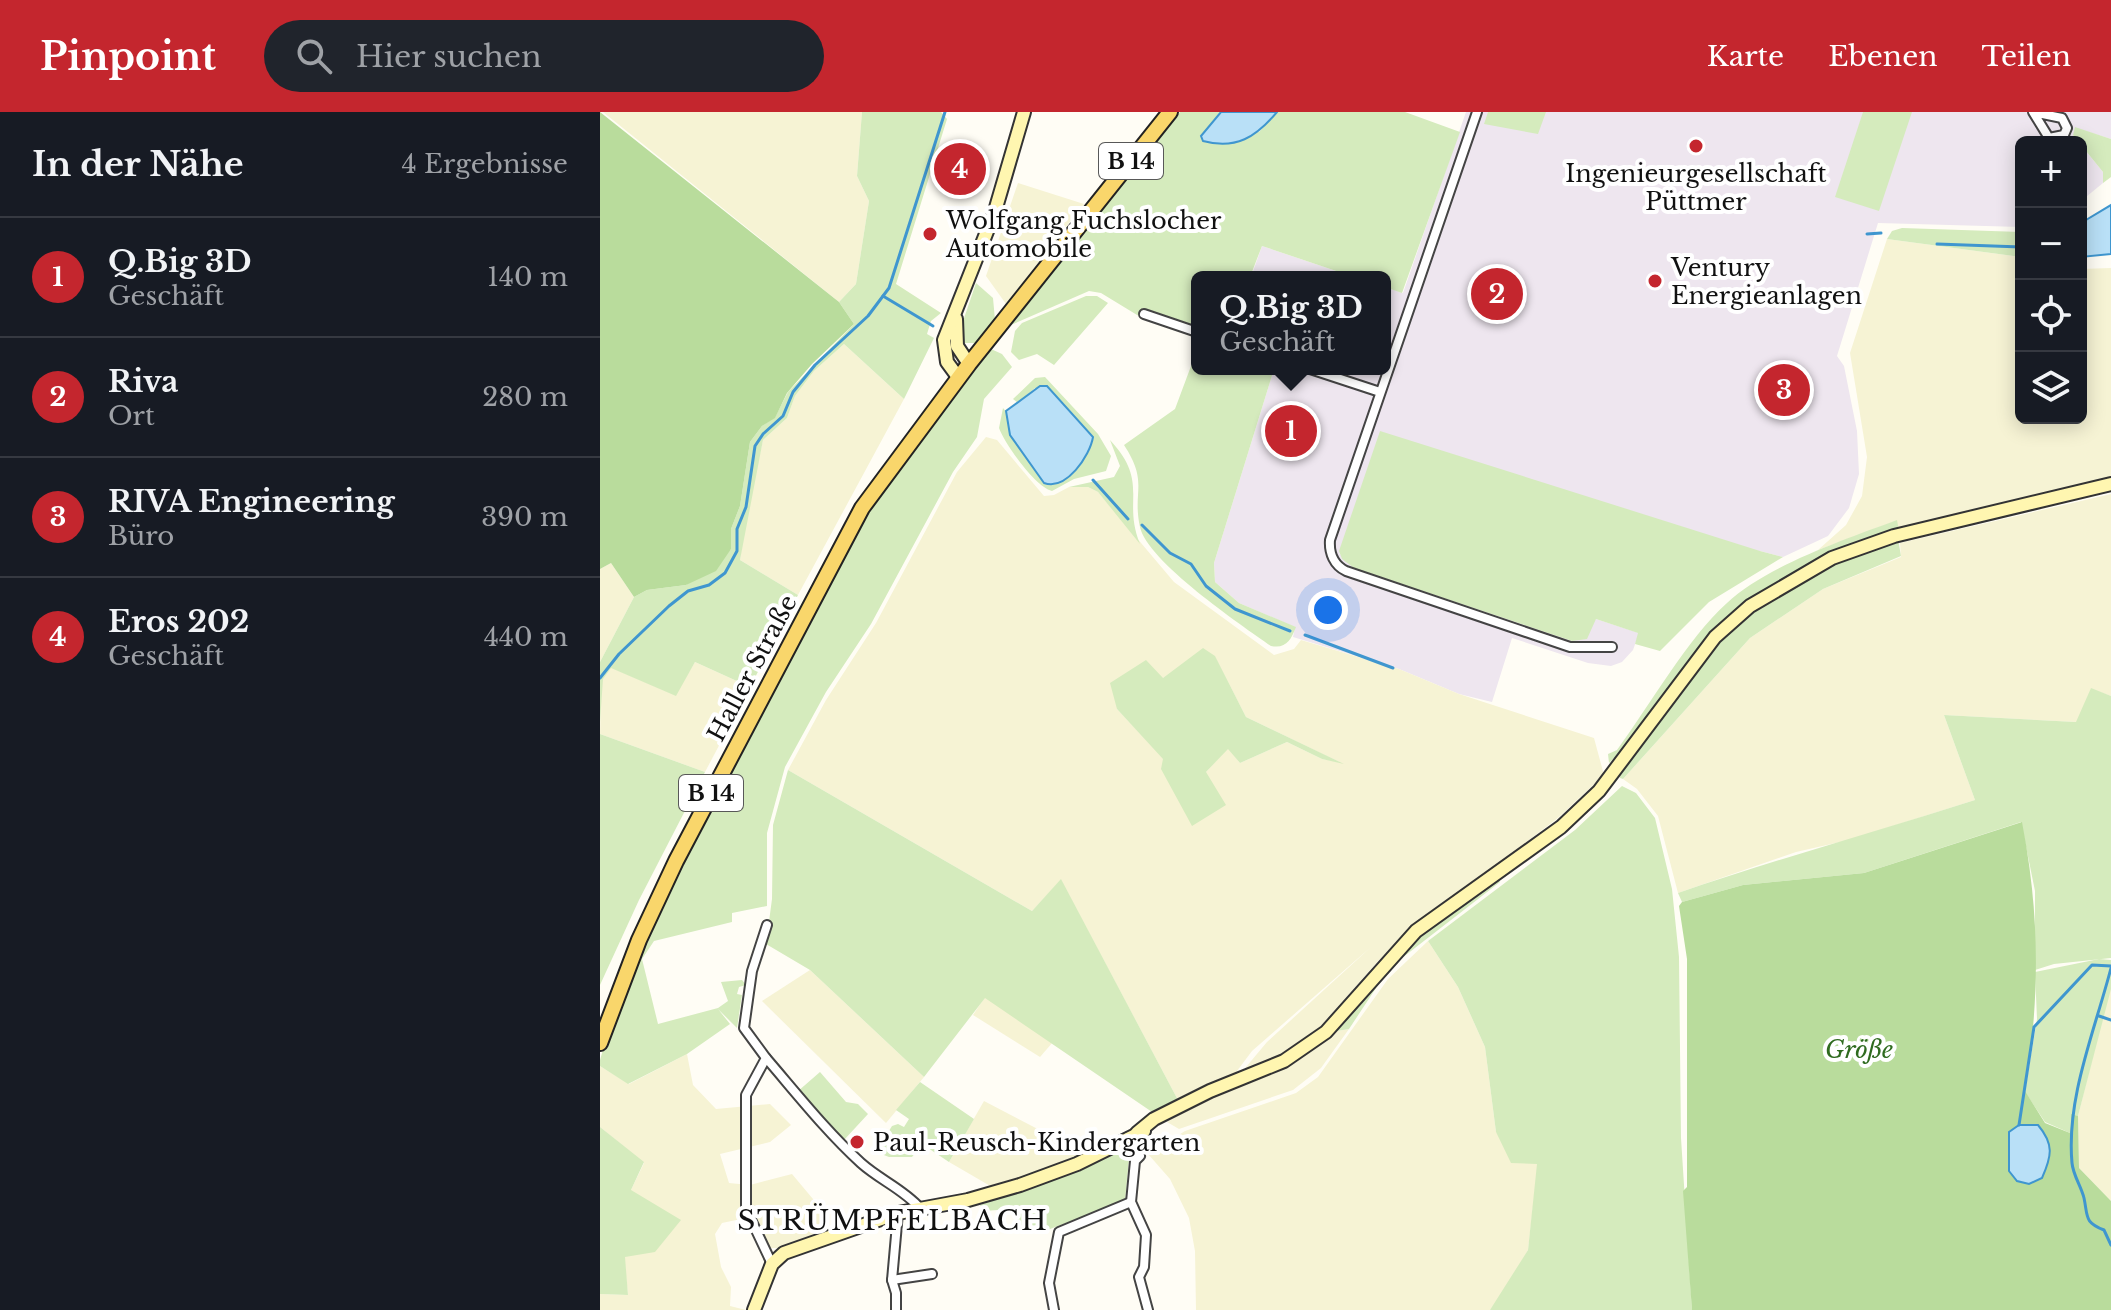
<!DOCTYPE html>
<html lang="de">
<meta charset="utf-8">
<style>
body{margin:0;font-family:"Libre Baskerville",serif;background:#20242c;color:#f1f3f6}
.controls{position:absolute;right:24px;top:24px;display:grid;overflow:hidden;border-radius:12px;box-shadow:0 4px 20px #0003}
.controls button{width:72px;height:72px;display:grid;place-items:center;padding:0;border:0;border-bottom:2px solid #363941;background:#171b24;color:#f1f3f6;font:40px sans-serif}
.you{position:absolute;left:728px;top:498px;width:28px;height:28px;margin:-20px;border:6px solid #fff;border-radius:50%;background:#1a73e8;box-shadow:0 0 0 12px #1a73e833}
.badge{display:grid;place-items:center;width:52px;height:52px;border-radius:50%;background:#c4262e;color:#fff;font-size:26px;font-weight:700}
.pin{position:absolute;translate:-50% -50%;border:4px solid #fff;box-shadow:0 2px 8px #0006}
.popup{position:absolute;left:591px;top:159px;width:200px;height:104px;box-sizing:border-box;display:grid;place-content:center;border-radius:12px;background:#171b24;filter:drop-shadow(0 2px 6px #0005);font-size:26px;white-space:nowrap;color:#9ea1a6}
.popup b{font-size:30px;color:#f1f3f6}
.popup::after{content:'';position:absolute;left:50%;top:100%;margin-left:-16px;border:16px solid transparent;border-top-color:#171b24}
.list{margin:0;padding:0;list-style:none}
h2{display:flex;justify-content:space-between;align-items:center;height:104px;margin:0;padding:0 32px;font-size:34px}
h2 small{font-size:26px;font-weight:400;color:#9ea1a6}
.list li{display:grid;grid-template-columns:52px 1fr auto;gap:24px;align-items:center;box-sizing:border-box;height:120px;padding:0 32px;border-top:2px solid #363941}
.list b{display:block;font-size:30px;white-space:nowrap}
.list p{margin:0;font-size:26px;white-space:nowrap;color:#9ea1a6}
.list em{font-size:26px;font-style:normal;color:#9ea1a6}
.icon{flex:none;width:44px;height:44px;fill:none;stroke:currentColor;stroke-width:2;stroke-linecap:round;stroke-linejoin:round}
.map{position:relative;flex:none;width:1511px;height:1198px;overflow:hidden}
header{display:flex;align-items:center;gap:48px;box-sizing:border-box;height:112px;padding:0 40px;background:#c4262e;color:#fff}
header strong{font-size:38px}
nav{display:flex;gap:44px;margin-inline-start:auto;font-size:28px}
.search{width:560px;height:72px;background:#20242c;display:flex;align-items:center;gap:20px;box-sizing:border-box;padding:0 28px;border-radius:44px;color:#9ea1a6;font-size:30px}
main{display:flex}
aside{flex:1;background:#171b24}
.map>svg:first-child{display:block}
.industrial{fill:#eee6ef}
.farmland{fill:#f6f3d4;fill-rule:evenodd}
.green{fill:#d5ebbd}
.forest{fill:#b9dc9c}
.water{fill:#b9e0f7;stroke:#3f96cf;stroke-width:2}
.lines{fill:none;stroke-linecap:round;stroke-linejoin:round}
.stream{stroke:#3f96cf;stroke-width:3}
.street-casing{stroke:#444;stroke-width:12}
.secondary-casing{stroke:#333;stroke-width:16}
.primary-casing{stroke:#222;stroke-width:18}
.street{stroke:#fff;stroke-width:8}
.secondary{stroke:#fff6b0;stroke-width:12}
.primary{stroke:#f9d66b;stroke-width:14}
.poi-dot{fill:#c4262e;stroke:#fff;stroke-width:3}
.labels{text-anchor:middle;dominant-baseline:central;stroke-width:8;stroke-linejoin:round;paint-order:stroke}
.shield{fill:#fff;stroke:#585858;stroke-width:2}
.shield-label{font-size:22px;font-weight:bold;fill:#111}
.poi-label{font-size:24px;fill:#111;stroke:#fff;text-anchor:start}
.street-label{font-size:24px;fill:#111;stroke:#fff}
.park-label{font-size:24px;font-style:italic;fill:#2f6b1f;stroke:#fff}
.quarter-label{font-size:28px;letter-spacing:2px;fill:#111;stroke:#fff}
</style>
<header>
<strong>Pinpoint</strong>
<div class="search"><svg class="icon" aria-label="search" viewBox="0 0 24 24"><circle cx="10" cy="10" r="6"/><path d="M15 15l6 6"/></svg>Hier suchen</div>
<nav><a>Karte</a><a>Ebenen</a><a>Teilen</a></nav>
</header>
<main>
<aside>
<h2>In der Nähe<small>4 Ergebnisse</small></h2>
<ul class="list">
<li><span class="badge">1</span><div><b>Q.Big 3D</b><p>Geschäft</p></div><em>140 m</em></li>
<li><span class="badge">2</span><div><b>Riva</b><p>Ort</p></div><em>280 m</em></li>
<li><span class="badge">3</span><div><b>RIVA Engineering</b><p>Büro</p></div><em>390 m</em></li>
<li><span class="badge">4</span><div><b>Eros 202</b><p>Geschäft</p></div><em>440 m</em></li>
</ul>
</aside>
<div class="map">
<svg width="1511" height="1198" viewBox="0 0 1511 1198">
<rect width="100%" height="100%" fill="#fffdf5"/>
<!-- industrial -->
<g class="industrial">
<path d="M866,0H1511V27L1476,16L1473,23L1479,30H1421V115L1278,111L1237,244L1244,254L1257,319L1259,362L1249,396L1228,424L1183,445L1160,439L739,441L754,456L972,529L996,507L1039,521L1033,538L1022,550L1011,554L988,551L912,526L892,590L859,582L799,557L693,525L695,515L639,491L615,470L614,451L674,257H785V175L803,181Z"/>
<path d="M1481,33L1503,60V71L1481,89Z"/>
<path d="M662,134L754,165H651Z"/>
</g>
<!-- farmland -->
<g class="farmland">
<path d="M3,0H262L257,64L269,89L256,172L239,190Z"/>
<path d="M418,71L484,92L406,192L386,164Z"/>
<path d="M1287,127L1421,145V306H1481V157L1511,156V368L1299,419L1296,409L1218,438L1246,413L1262,384L1267,345L1250,241Z"/>
<path d="M244,232L304,287L198,483L140,448L145,410L163,328L187,306L195,284L214,259Z"/>
<path d="M386,325L397,328L444,384L454,383L469,375H488L498,380L574,470L674,543L694,537L701,528L799,557L859,582L994,626L1004,663L958,706L827,805L779,848L704,933L641,961L667,930L771,835L652,939L634,963L579,990L461,768L432,799L188,658L226,588L276,511L357,360ZM615,545L646,605L739,650L722,647L687,630L640,651L628,636L606,660L564,647L517,597L563,566Z"/>
<path d="M1511,382V584L1491,577L1477,610L1344,603L1375,688L1249,728L1196,740L1078,781L1058,704L1037,677L1023,667L1150,526L1223,477L1301,445L1300,431Z"/>
<path d="M11,451L34,485L0,550V457Z"/>
<path d="M95,550L150,575L105,660L0,622L1,567L10,555L75,583Z"/>
<path d="M828,829L858,875L885,935L896,1020L938,1051L928,1138L906,1178L890,1198H596L595,1139L589,1106L570,1067L548,1042L585,1019L696,981L718,965L788,867Z"/>
<path d="M210,858L324,965L286,1011L162,889Z"/>
<path d="M1510,876L1511,877V1089L1479,1056L1478,1004Z"/>
<path d="M385,885L453,930L440,945L373,903Z"/>
<path d="M749,917L721,956L693,978L579,1017L567,1010L612,981L695,951L731,920Z"/>
<path d="M87,942L93,973L116,997L170,992L191,1013L170,1030L120,1042L129,1071L150,1073L192,1062L218,1093L228,1117L178,1136H168L155,1104L122,1111L115,1122L121,1155L131,1175L130,1194L146,1198H0V1182L28,1183L24,1144L31,1078L44,1051L0,1015V954L29,972Z"/>
<path d="M384,989L486,1042L392,1075L349,1050Z"/>
</g>
<!-- green -->
<g class="green">
<path d="M262,0H341L347,7L296,172L341,201L331,209L327,222L334,226L304,287L244,232L214,259L195,284L187,306L163,328L140,448L198,483L150,575L95,550L76,584L11,556L3,567L0,610V550L34,485L47,478L86,473L131,437V417L140,394L150,330L162,314L175,305L188,280L254,212L239,190L256,172L269,89L257,64Z"/>
<path d="M580,0H621L601,24L659,20L677,0H805L860,20L802,181L785,175V165H754L662,134L650,165H597V214L546,197L542,206L501,181L489,179L411,213Z"/>
<path d="M888,0H946L938,22L884,12Z"/>
<path d="M1263,0H1312L1279,99L1235,85Z"/>
<path d="M1475,15L1511,27V65L1503,71V60L1473,23Z"/>
<path d="M1302,116L1421,120V145L1287,127L1292,119Z"/>
<path d="M376,171L393,186L395,208L377,231H365L359,221Z"/>
<path d="M486,184H497L508,191L454,253L437,242L419,248L411,240L415,219L422,211Z"/>
<path d="M391,237L402,242L412,255L384,287L377,325L353,360L271,512L226,580L185,655L167,721V794L132,801V810L54,829L42,847L58,912L118,896L128,889L121,870L142,868L146,873L139,875L137,882L142,883L137,916L118,897L130,912L87,942L28,972L0,954V948L17,890L80,756L238,451L282,377Z"/>
<path d="M597,238V257H674L614,451L615,470L639,491L696,515C691,528 686,537 671,534C641,513 547,449 540,415C532,379 549,371 524,333L575,297Z"/>
<path d="M445,265L498,322L511,344L506,359L474,367L452,379C435,375 405,332 399,316L403,296L408,302V315L469,366L474,356L435,276L418,291L413,287L435,266Z"/>
<path d="M780,319L1160,439L1183,445L1109,490L1060,539L1035,532L1038,521L996,507L987,527L972,529L754,456L742,447L739,439Z"/>
<path d="M510,328C550,371 522,388 540,432L498,380L488,375H469L514,365L520,354Z"/>
<path d="M1297,408L1299,419L1139,497L1019,648L1014,646L1009,651L1008,642L1017,638C1050,593 1087,527 1127,491C1166,454 1246,427 1297,408Z"/>
<path d="M1298,427L1301,444L1223,477L1150,526L1023,667L1020,666L1019,663C1062,604 1103,530 1164,489C1206,461 1252,444 1298,427Z"/>
<path d="M603,536L615,544L646,605L744,652L722,647L687,630L640,651L628,637L606,660L626,693L592,714L561,657L563,647L517,597L510,571L546,548L563,566Z"/>
<path d="M1491,576L1511,584V846L1454,852L1435,858V779L1421,710L1264,761L1143,773L1082,790L1078,781C1176,747 1276,720 1375,688L1344,603L1476,610Z"/>
<path d="M0,622L105,660L39,788L0,873Z"/>
<path d="M188,658L432,799L461,767L579,990L555,1002L385,886L324,965L210,858L166,832L172,787L173,713Z"/>
<path d="M1022,674L1036,681L1055,706L1072,777L1079,845L1081,1026L1092,1198H890L928,1138L937,1052L911,1051L896,1020L885,935L858,875L828,829L975,718Z"/>
<path d="M897,764L900,770L802,846L780,870L749,917L731,920L805,833Z"/>
<path d="M1499,847L1511,848V877L1478,1004L1471,1003L1470,1021L1445,1010L1425,980L1437,907L1435,860Z"/>
<path d="M220,960L246,990L258,992L268,1002L244,1028L197,980Z"/>
<path d="M320,970L374,1007L349,1050L322,1032L312,1045H289L276,1040L292,1014L298,1012L304,1015L309,1007L296,998Z"/>
<path d="M0,1015L44,1050L31,1078L81,1108L55,1140L25,1145L28,1183L0,1182Z"/>
<path d="M518,1040L529,1047L525,1089L450,1117L425,1121L411,1097L384,1099L380,1093L467,1063Z"/>
</g>
<!-- forest -->
<g class="forest">
<path d="M0,0L239,190L254,212L212,252L187,281L175,306L162,314L150,330L140,394L131,417V437L116,459L86,473L47,478L34,485L11,451L0,457Z"/>
<path d="M1422,710C1440,803 1440,886 1425,979L1445,1011L1470,1021L1471,1002L1478,1004L1479,1056L1511,1089V1198H1092L1083,1079L1087,1075V847L1079,794L1082,790L1143,773L1264,761Z"/>
</g>
<!-- water -->
<g class="water">
<path d="M621,0H677C656,25 636,38 603,29L601,24Z"/>
<path d="M1511,93V142L1481,145V111Z"/>
<path d="M440,274H447L493,325C490,344 466,379 444,371L410,323L406,299Z"/>
<path d="M1419,1013H1438C1454,1032 1452,1044 1442,1066L1429,1072L1417,1069L1409,1059V1020Z"/>
</g>
<g class="lines">
<!-- stream -->
<g class="stream">
<path d="M1267,122L1281,121"/>
<path d="M1337,132L1421,135"/>
<path d="M283,184L333,214"/>
<path d="M493,368L528,407"/>
<path d="M542,413L570,441L591,452L606,474L635,497L690,519"/>
<path d="M705,523L793,556"/>
<path d="M0,566L19,542L69,494L88,479L109,473L125,461L137,439V417L146,395L155,334L163,322L183,304L193,280L215,253L268,204L289,176L345,0"/>
<path d="M1511,856C1495,918 1466,986 1472,1051C1473,1063 1481,1074 1484,1086C1488,1105 1484,1110 1504,1118L1511,1133"/>
<path d="M1499,904L1511,908"/>
<path d="M1419,1013L1434,915L1492,853L1511,854"/>
</g>
<defs>
<g id="street">
<path d="M877,0L730,428C729,441 734,453 746,459L970,535H1012"/>
<path d="M1433,0L1462,6L1467,16L1464,23L1449,26Z"/>
<path d="M544,202L597,220"/>
<path d="M710,257L780,280"/>
<path d="M167,813L152,859L144,916L166,946L146,983V1097L172,1152"/>
<path d="M166,946C197,982 226,1019 261,1051C280,1068 303,1077 320,1096"/>
<path d="M528,1025L540,1044L535,1049L531,1090L546,1123L544,1155L539,1165L548,1198"/>
<path d="M292,1168L332,1162"/>
<path d="M296,1198V1181L292,1168L298,1101"/>
<path d="M454,1198L449,1171L459,1120L531,1090"/>
</g>
<g id="secondary">
<path d="M356,207L357,234L369,252"/>
<path d="M358,265L347,250L344,228L395,99L424,0"/>
<path d="M537,1021L554,1007L610,979L684,949L726,920L816,819L961,715L999,679L1115,525L1150,494L1232,446L1294,424L1511,372"/>
<path d="M154,1198L172,1152L184,1141L298,1101L368,1088L420,1073L477,1052L544,1019"/>
</g>
<path id="primary" d="M0,931L39,828L76,749L262,396L369,252L570,0"/>
</defs>
<!-- street casing -->
<use href="#street" class="street-casing"/>
<!-- secondary casing -->
<use href="#secondary" class="secondary-casing"/>
<!-- primary casing -->
<use href="#primary" class="primary-casing"/>
<!-- street -->
<use href="#street" class="street"/>
<!-- secondary -->
<use href="#secondary" class="secondary"/>
<!-- primary -->
<use href="#primary" class="primary"/>
</g>
<!-- markers -->
<g class="poi-dot">
<circle cx="1096" cy="34" r="8"/>
<circle cx="330" cy="122" r="8"/>
<circle cx="1055" cy="169" r="8"/>
<circle cx="257" cy="1030" r="8"/>
</g>
<g class="labels">
<!-- shield labels -->
<g class="shield">
<rect x="499" y="31" width="64" height="36" rx="6"/>
<rect x="79" y="663" width="64" height="36" rx="6"/>
</g>
<g class="shield-label">
<text x="531" y="49">B 14</text>
<text x="111" y="681">B 14</text>
</g>
<!-- poi labels -->
<g class="poi-label">
<text x="1096" y="61" text-anchor="middle">Ingenieurgesellschaft<tspan x="1096" dy="28">Püttmer</tspan></text>
<text x="346" y="108">Wolfgang Fuchslocher<tspan x="346" dy="28">Automobile</tspan></text>
<text x="1071" y="155">Ventury<tspan x="1071" dy="28">Energieanlagen</tspan></text>
<text x="273" y="1030">Paul-Reusch-Kindergarten</text>
</g>
<!-- street labels -->
<g class="street-label">
<text transform="translate(152 556) rotate(-62)">Haller Straße</text>
</g>
<!-- park labels -->
<g class="park-label">
<text x="1259" y="937">Größe</text>
</g>
<!-- quarter labels -->
<g class="quarter-label">
<text x="293" y="1108">STRÜMPFELBACH</text>
</g>
</g>
</svg>
<div class="controls">
<button>+</button>
<button>−</button>
<button><svg class="icon" aria-label="locate" viewBox="0 0 24 24"><circle cx="12" cy="12" r="6"/><path d="M12 2v4M12 18v4M2 12h4M18 12h4"/></svg></button>
<button><svg class="icon" aria-label="layers" viewBox="0 0 24 24"><path d="M12 4l9 5-9 5-9-5zM3 14l9 5 9-5"/></svg></button>
</div>
<div class="you"></div>
<div class="pin badge" style="left:691px;top:319px">1</div>
<div class="popup"><b>Q.Big 3D</b>Geschäft</div>
<div class="pin badge" style="left:897px;top:182px">2</div>
<div class="pin badge" style="left:1184px;top:278px">3</div>
<div class="pin badge" style="left:360px;top:57px">4</div>
</div>
</main>
